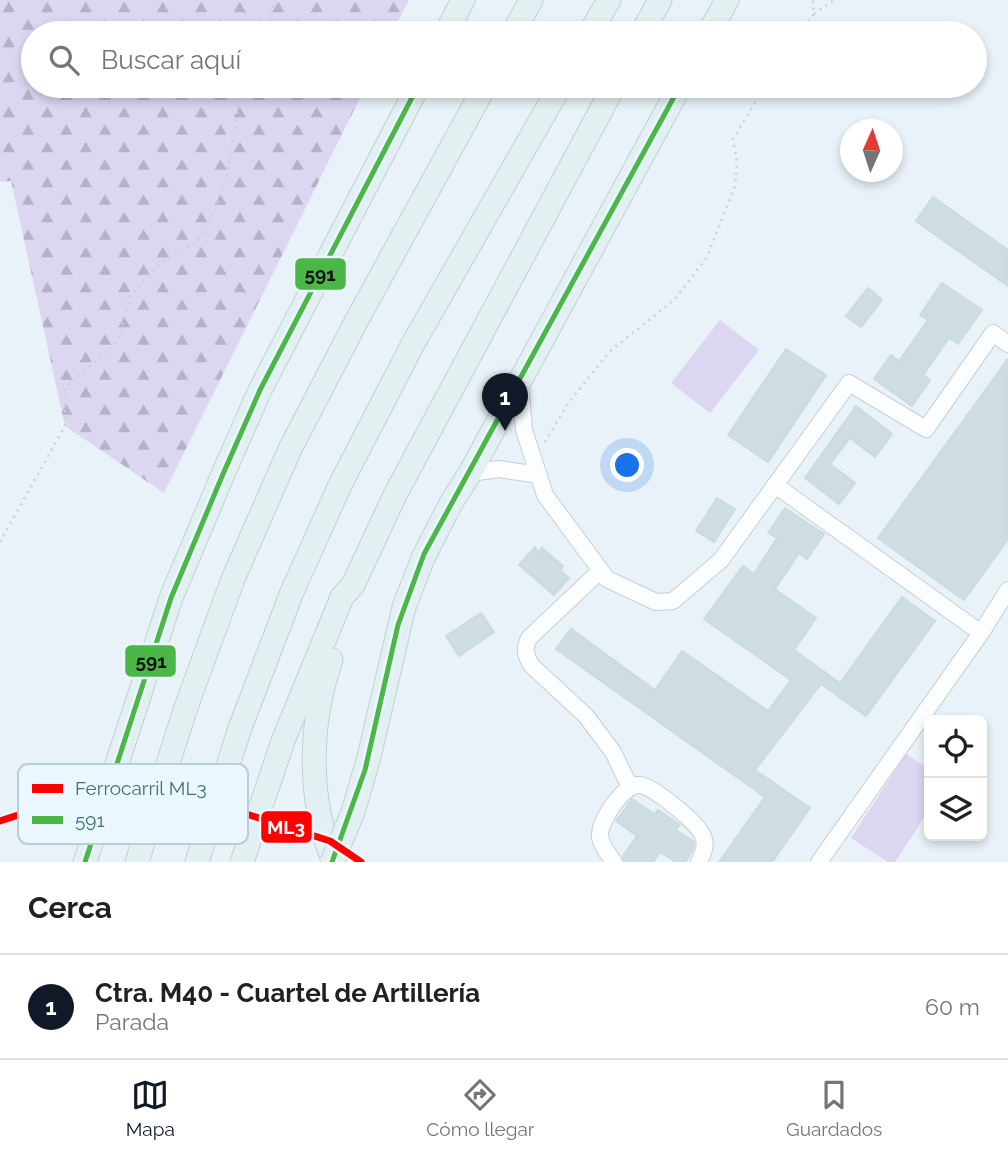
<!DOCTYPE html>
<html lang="es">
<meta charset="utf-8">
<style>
body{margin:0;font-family:Raleway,sans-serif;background:#f2f2f2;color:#202124}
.controls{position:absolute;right:21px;bottom:21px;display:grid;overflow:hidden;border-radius:10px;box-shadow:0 4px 10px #0003}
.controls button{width:63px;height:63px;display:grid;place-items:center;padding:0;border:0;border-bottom:2px solid #e0e0e0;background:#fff;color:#202124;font:35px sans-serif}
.compass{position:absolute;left:840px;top:119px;width:63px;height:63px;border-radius:50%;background:#fff;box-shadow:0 4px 10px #0003;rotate:3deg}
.you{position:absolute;left:628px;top:466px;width:24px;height:24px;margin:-18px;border:5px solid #fff;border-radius:50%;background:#1a73e8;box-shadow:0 0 0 10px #1a73e833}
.badge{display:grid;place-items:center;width:46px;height:46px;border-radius:50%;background:#111827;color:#fff;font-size:23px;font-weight:700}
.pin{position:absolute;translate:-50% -58px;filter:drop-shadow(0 2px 4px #0008)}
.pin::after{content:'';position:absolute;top:37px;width:24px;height:21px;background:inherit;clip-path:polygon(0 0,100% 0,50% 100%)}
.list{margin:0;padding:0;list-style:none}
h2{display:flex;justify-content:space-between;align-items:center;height:91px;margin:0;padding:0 28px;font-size:30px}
h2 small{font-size:23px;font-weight:400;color:#757577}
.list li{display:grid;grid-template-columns:46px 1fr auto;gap:21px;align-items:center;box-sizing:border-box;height:105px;padding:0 28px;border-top:2px solid #e0e0e0}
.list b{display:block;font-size:26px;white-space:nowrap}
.list p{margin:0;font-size:23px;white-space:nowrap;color:#757577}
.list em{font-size:23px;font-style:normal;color:#757577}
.icon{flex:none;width:38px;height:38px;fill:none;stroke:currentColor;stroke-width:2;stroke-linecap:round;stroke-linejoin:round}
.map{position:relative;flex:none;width:1008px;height:862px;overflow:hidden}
.search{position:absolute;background:#fff;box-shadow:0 4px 10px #0003;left:21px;right:21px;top:21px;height:77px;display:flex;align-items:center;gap:18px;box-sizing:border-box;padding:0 24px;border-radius:38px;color:#757577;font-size:26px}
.sheet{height:196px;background:#fff}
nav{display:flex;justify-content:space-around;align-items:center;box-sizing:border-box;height:98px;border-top:2px solid #e0e0e0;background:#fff;font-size:19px;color:#757577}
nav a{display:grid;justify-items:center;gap:4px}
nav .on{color:#111827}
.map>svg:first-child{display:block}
.forest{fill:url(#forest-firs)}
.green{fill:#dcd6f1}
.building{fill:#cddde2;stroke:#cbdbe1;stroke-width:2}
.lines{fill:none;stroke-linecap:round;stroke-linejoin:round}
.minor-casing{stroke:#c5d0d4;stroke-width:18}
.highway-casing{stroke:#c1d0d4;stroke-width:25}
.path{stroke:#c6d3d6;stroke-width:2.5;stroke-dasharray:2 5;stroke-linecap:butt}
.minor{stroke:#fcfdfe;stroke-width:16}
.highway{stroke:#e3f0f2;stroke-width:23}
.highway-bridge-casing{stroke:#c1d0d4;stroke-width:25;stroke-linecap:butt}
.highway-bridge{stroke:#e3f0f2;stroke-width:23}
.bus-1-casing{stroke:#eaf7ff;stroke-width:10}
.bus-1{stroke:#4ab747;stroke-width:5}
.rail-1-casing{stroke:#eaf7ff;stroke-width:12}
.rail-1{stroke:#f00;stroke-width:7}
.key{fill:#eaf7ff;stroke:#b9cfd6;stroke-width:2}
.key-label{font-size:19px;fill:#477178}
.line-badge{stroke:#eaf7ff;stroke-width:2.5}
.badge-label{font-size:19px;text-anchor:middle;font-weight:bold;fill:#fff}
.pale-badge-label{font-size:19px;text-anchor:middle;font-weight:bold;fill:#111}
</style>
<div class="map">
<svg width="1008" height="862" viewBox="0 0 1008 862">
<defs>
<pattern id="forest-firs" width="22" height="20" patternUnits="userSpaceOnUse" patternTransform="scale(1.75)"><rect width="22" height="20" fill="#dcd6f1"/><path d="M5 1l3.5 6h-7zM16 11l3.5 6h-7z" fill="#b4b2c8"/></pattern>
</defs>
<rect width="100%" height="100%" fill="#e9f2f8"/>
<!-- forest -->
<path class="forest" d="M0,0H409L392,33H33V86H366L164,493L65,426L11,181L0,182Z"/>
<!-- green -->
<g class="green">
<path d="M720,320L759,350L710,413L671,383Z"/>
<path d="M906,754L929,769V810L895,862H888L851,838Z"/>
</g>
<!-- building -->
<g class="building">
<path d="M933,197L1008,250V286L916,221Z"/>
<path d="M942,283L982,310L958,344L949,338L923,375L930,380L912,406L874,379L891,355L899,361L928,320L920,315Z"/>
<path d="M868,288L882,300L861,327L846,316Z"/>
<path d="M786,349L826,375L768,462L728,435Z"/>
<path d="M1008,359V539L964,600L878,538Z"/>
<path d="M856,406L892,434L875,457L850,438L830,464L855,483L839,504L805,478Z"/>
<path d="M717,498L735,509L714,542L696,531Z"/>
<path d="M785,508L824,534L807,559L799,553L775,589L816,618L794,650L840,683L902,597L935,621L866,716L821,684L755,770L810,808L772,862H719L765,797L556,649L571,629L655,690L682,651L768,711L791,680L704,619L743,566L754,574L777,538L768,533Z"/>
<path d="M535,547L538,553L542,548L563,566L560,570L569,578L554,595L519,565Z"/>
<path d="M481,613L494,632L459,656L446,636Z"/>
<path d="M632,799L654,814L658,810L680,825L676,830L694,842L692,851L685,862H676L660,852L653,862H624L623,856L637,836L616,821Z"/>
</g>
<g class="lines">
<defs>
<g id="minor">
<path d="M520,382L524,430L545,495L607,579L656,602L673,601L721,560L849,383L926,429L993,333L1008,344"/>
<path d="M470,473L499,469L539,475"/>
<path d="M775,485L981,633"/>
<path d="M600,571L529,638C524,649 525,654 531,665L586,716L613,752L630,787"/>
<path d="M614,862C608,853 599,844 600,833C602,818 624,783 640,785C654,787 698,823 703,836C707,846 703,853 699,862"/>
<path d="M819,862L981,633L1008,590"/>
</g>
<g id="highway">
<path d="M446,33L463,0"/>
<path d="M513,33L531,0"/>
<path d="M590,33L609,0"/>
<path d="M642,33L660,0"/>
<path d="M709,33L727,0"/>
<path d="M331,660C309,724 307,799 334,862"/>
<path d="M353,812L369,757L404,607L423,558L451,503L470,473L680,86"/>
<path d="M85,862L171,598L223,474L260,390L418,86"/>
<path d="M137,862L185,710L233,579L290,449L358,318L485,86"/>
<path d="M197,862L240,728L292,592L340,485L414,342L560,86"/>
<path d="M242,862L283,741L342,597L353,585L395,495L614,86"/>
</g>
</defs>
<!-- minor casing -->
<use href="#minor" class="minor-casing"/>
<!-- highway casing -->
<use href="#highway" class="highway-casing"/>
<!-- path -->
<g class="path">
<path d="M814,14L834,0"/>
<path d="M262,33L269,24L275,0"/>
<path d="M800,33L814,14L813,0"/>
<path d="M545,442L567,405L609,352L675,299L707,257L735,186L737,162L733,139L765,86"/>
<path d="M0,542L65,426V388L118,341L130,296L160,263L198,241L215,211L227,174L242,86"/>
</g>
<!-- minor -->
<use href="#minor" class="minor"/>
<!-- highway -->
<use href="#highway" class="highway"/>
<defs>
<path id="highway-bridge" d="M332,862L353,812"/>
</defs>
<!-- highway-bridge casing -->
<use href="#highway-bridge" class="highway-bridge-casing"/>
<!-- highway-bridge -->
<use href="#highway-bridge" class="highway-bridge"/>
<defs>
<g id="bus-1">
<path d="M85,862L171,598L223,474L260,390L418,86"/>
<path d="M332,862L365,770L398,625L424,554L680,86"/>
</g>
</defs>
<!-- bus-1 casing -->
<use href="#bus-1" class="bus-1-casing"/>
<!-- bus-1 -->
<use href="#bus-1" class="bus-1"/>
<defs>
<path id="rail-1" d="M0,821L46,806L200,799L330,841L361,862"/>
</defs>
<!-- rail-1 casing -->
<use href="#rail-1" class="rail-1-casing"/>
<!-- rail-1 -->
<use href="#rail-1" class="rail-1"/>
</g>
<!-- legend -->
<rect x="18" y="764" width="230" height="80" rx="10" class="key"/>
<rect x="32" y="784" width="31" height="9" fill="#f00"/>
<rect x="32" y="816" width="31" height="8" fill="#4ab747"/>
<g class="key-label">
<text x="75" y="795">Ferrocarril ML3</text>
<text x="75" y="827">591</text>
</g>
<g class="line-badge">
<rect x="294" y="257" width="53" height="34" rx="7" fill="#4ab747"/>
<rect x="124" y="644" width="53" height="34" rx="7" fill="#4ab747"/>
<rect x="260" y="810" width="53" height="34" rx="7" fill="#f00"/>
</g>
<g class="badge-label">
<text x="286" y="834">ML3</text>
</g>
<g class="pale-badge-label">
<text x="320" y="281">591</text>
<text x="151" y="668">591</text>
</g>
</svg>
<div class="controls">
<button><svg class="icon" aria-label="locate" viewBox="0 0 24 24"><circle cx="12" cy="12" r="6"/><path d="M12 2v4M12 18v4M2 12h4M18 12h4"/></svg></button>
<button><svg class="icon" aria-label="layers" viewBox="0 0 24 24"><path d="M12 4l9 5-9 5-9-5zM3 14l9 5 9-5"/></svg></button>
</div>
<svg class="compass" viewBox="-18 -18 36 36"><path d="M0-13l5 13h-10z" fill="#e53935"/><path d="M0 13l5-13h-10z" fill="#757577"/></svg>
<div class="you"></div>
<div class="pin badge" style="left:505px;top:431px">1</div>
<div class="search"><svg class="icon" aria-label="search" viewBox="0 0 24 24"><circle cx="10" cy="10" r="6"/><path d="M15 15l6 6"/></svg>Buscar aquí</div>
</div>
<section class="sheet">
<h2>Cerca<small></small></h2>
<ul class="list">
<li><span class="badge">1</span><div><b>Ctra. M40 - Cuartel de Artillería</b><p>Parada</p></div><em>60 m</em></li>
</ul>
</section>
<nav>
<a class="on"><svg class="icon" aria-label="map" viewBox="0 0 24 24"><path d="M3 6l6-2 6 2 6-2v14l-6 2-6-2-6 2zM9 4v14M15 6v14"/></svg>Mapa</a>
<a><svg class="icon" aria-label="directions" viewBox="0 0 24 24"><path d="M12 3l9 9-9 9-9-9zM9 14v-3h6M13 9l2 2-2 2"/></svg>Cómo llegar</a>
<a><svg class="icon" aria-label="saved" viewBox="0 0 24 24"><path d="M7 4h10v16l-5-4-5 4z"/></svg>Guardados</a>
</nav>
